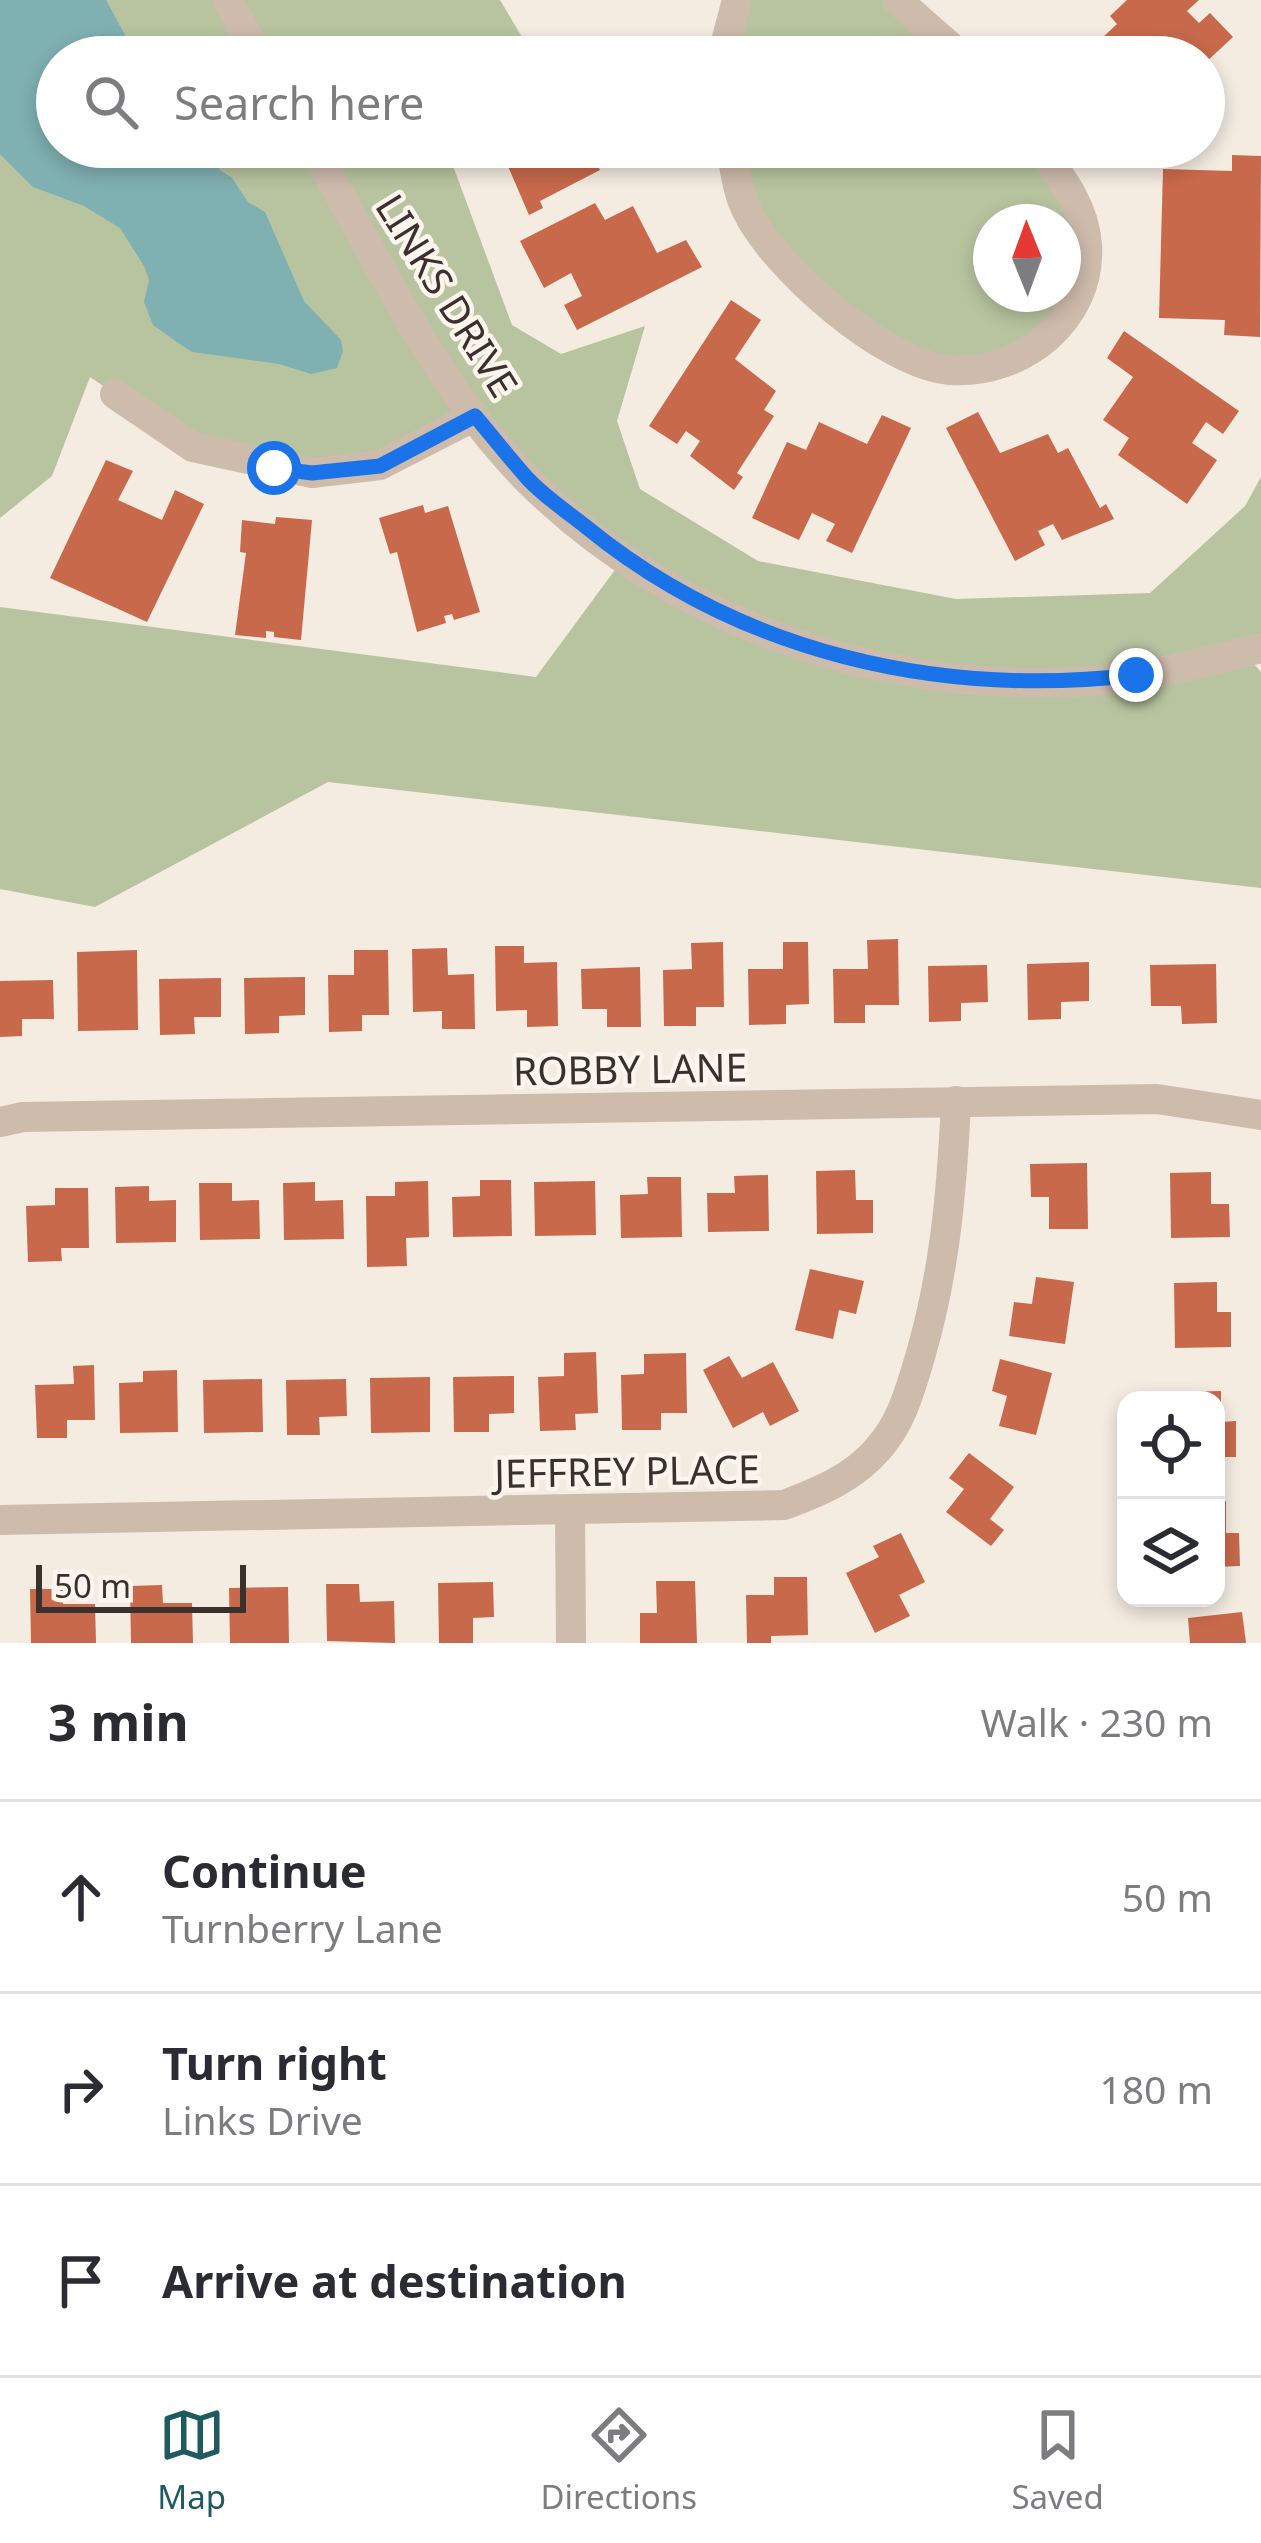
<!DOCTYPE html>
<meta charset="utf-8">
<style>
body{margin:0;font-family:"Noto Sans",sans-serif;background:#f7f7f7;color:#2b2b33}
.controls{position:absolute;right:36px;bottom:36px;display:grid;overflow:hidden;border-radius:24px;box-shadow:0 6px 18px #0003}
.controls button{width:108px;height:108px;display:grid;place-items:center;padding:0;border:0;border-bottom:3px solid #e1e1e2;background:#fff;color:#2b2b33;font:60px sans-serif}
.compass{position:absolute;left:973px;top:204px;width:108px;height:108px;border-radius:50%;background:#fff;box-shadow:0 6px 18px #0003;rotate:359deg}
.scale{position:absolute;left:36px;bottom:30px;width:210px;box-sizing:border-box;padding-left:12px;border:6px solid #3b302b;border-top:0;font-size:33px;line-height:42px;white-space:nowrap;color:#3b302b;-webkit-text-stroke:9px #fbf5ee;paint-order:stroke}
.stop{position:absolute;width:36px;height:36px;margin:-27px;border:9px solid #1a73e8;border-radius:50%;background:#fff}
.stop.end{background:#1a73e8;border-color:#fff;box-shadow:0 3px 12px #0008}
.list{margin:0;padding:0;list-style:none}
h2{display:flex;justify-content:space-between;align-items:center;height:156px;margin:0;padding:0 48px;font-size:51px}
h2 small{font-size:39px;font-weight:400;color:#7c7c81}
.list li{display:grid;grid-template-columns:78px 1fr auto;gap:36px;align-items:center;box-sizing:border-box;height:192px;padding:0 48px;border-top:3px solid #e1e1e2}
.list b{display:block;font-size:45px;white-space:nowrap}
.list p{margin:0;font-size:39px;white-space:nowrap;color:#7c7c81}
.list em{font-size:39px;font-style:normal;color:#7c7c81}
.icon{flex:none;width:66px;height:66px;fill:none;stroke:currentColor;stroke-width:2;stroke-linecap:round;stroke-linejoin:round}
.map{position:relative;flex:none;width:1261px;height:1643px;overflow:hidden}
.search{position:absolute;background:#fff;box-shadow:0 6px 18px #0003;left:36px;right:36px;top:36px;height:132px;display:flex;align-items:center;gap:30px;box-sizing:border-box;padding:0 42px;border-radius:66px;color:#7c7c81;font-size:45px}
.sheet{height:732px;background:#fff}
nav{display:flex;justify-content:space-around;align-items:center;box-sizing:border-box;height:168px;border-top:3px solid #e1e1e2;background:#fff;font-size:33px;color:#7c7c81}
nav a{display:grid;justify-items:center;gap:6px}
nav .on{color:#1f5a5e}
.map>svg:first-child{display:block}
.green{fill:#b8c4a0;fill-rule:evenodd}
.water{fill:#7fb0b2}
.building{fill:#c8694b}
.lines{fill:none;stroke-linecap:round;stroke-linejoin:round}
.minor{stroke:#cdbbac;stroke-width:30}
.route{stroke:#1a73e8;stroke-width:15}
.labels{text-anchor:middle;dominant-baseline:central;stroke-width:9;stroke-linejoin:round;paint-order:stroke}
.street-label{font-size:39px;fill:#3b302b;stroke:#fbf5ee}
</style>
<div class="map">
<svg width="1261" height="1643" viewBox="0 0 1261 1643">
<rect width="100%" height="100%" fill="#f4ebe1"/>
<!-- green -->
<g class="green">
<path d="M0,0H500L522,37L472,53L470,57H57V147H446L512,325L561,354L645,326L617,421L640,489L758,561L956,599L1150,593L1245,506L1261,477V648L1244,653L1261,672V888L328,782L95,907L0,889V607L536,677L623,559L475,417L380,465L193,447L90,377L52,476L0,518Z"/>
<path d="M737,0H897L962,57H722Z"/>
<path d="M730,147H1039L1072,193L1083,287L1013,361L909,359L765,241ZM991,222H1063V294H991Z"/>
</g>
<!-- water -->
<path class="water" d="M0,0H106L137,57H57V147H202L220,170L232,178L248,202L265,212L304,301L341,340L343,351L337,368L311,374L279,364L192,352L174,340L153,325L144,302L149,280L144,266L120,228L84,206L33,187L0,154Z"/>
<!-- building -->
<g class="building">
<path d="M1127,0H1199L1187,11L1199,23L1210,13L1233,37L1204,64V57H1118L1101,39L1117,24L1110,16Z"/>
<path d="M520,147H613L615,150L595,160L600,170L540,201L543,208L529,215L507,164L524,155Z"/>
<path d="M1232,155L1261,156L1260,337L1224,335L1225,320L1159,318L1163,169L1232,171Z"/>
<path d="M595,203L605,220L633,206L657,253L686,240L702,267L577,330L564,305L582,296L571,273L544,288L520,241Z"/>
<path d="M731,300L761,320L735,359L776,391L764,410L774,416L737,473L743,477L734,490L690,456L700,441L686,431L677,444L649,426Z"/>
<path d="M1124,331L1239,411L1223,434L1206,422L1192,443L1217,460L1187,504L1118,455L1129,438L1103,420L1133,377L1107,358Z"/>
<path d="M978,412L1000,453L1048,434L1058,453L1068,448L1100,508L1106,504L1114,519L1062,540L1053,524L1038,531L1045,545L1015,561L946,428Z"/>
<path d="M882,415L911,428L852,553L826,541L835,524L812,513L799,540L752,518L787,442L806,450L819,422L867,444Z"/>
<path d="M106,460L133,471L118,500L162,520L175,490L204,504L147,622L50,578Z"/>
<path d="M423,505L425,513L448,506L480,612L454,620L452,614L444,616L446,623L417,632L397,552L390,554L379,518Z"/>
<path d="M276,517L312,520L301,640L274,637V632L266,631V638L235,635L246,553L240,552L242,520L275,524Z"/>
<path d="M898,939L899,1005H865V1023H834L833,969H868L867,940Z"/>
<path d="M723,942L724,1007H696V1026H664L663,970L692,969L691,943Z"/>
<path d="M783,942H808L809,1004L786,1005V1024L749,1025L748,969H783Z"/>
<path d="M495,946H524V963L557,962L558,1026L527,1027V1010L496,1011Z"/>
<path d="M447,948L448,975L474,974L475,1029H442V1011L413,1012L412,949Z"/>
<path d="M137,950L138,1030L78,1031L77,952Z"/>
<path d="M354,950H388L389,1015H362V1031L329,1032L328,975H354Z"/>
<path d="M1089,962V1001L1061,1002V1019L1028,1020L1027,964Z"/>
<path d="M1216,964L1217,1023L1182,1024L1181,1006H1151L1150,965Z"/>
<path d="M987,965L988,1002L961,1003V1021L929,1022L928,966Z"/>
<path d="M640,967L641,1027H607V1009H582L581,969Z"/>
<path d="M305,977V1015L279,1016V1033L245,1034L244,978Z"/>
<path d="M221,978V1017H194L195,1034L160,1035L159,979Z"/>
<path d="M53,980L54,1019H22V1036L0,1037V981Z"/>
<path d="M1087,1163L1088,1229H1049V1197H1031L1030,1164Z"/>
<path d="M855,1170L856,1200H873V1233L817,1234L816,1171Z"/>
<path d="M1211,1172V1204H1229L1230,1237L1171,1238L1170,1173Z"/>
<path d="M768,1175L769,1231L708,1232L707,1193H735L734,1176Z"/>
<path d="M647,1177H681L682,1237L621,1238L620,1195L648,1194Z"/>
<path d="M480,1180H511L512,1236L453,1237L452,1197L480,1196Z"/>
<path d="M428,1181L429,1237L406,1238L407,1266L367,1267L366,1196H395V1182Z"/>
<path d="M595,1181L596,1235L535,1236L534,1182Z"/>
<path d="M315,1182V1201L343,1200L344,1239L284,1240L283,1183Z"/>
<path d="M199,1183H232V1201L259,1200L260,1239L200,1240Z"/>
<path d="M149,1186V1201L176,1200V1242L116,1243L115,1187Z"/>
<path d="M55,1188H88L89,1248H61L62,1261L28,1262L26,1206L55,1205Z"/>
<path d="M810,1269L864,1281L856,1314L839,1310L833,1339L795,1330Z"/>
<path d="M1036,1277L1074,1282L1065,1344L1009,1336L1014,1302L1032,1304Z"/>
<path d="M1217,1282V1312H1231V1347L1175,1348L1174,1283Z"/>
<path d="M596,1352L598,1413L575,1414L576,1430L540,1431L538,1377L564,1376V1353Z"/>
<path d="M686,1353L687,1413H661V1430H622L621,1375L644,1374V1354Z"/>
<path d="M729,1356L742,1378L773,1362L799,1411L770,1426L763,1412L733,1428L703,1370Z"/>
<path d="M1000,1359L1052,1373L1036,1435L999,1426L1007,1396L992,1391Z"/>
<path d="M94,1365L95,1420H67V1438H37L35,1385L74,1384L73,1366Z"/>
<path d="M177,1370L178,1432L120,1433L119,1383L143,1382V1371Z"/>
<path d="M514,1376V1413L489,1414V1432H454L453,1377Z"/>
<path d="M430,1377V1432L371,1433L370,1378Z"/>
<path d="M262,1379L263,1432L204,1433L203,1380Z"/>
<path d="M346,1379L347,1416L319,1417L320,1435H287L286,1380Z"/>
<path d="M1221,1391V1422L1236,1421V1457H1216V1400H1180L1179,1392Z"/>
<path d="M969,1453L1014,1487L990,1519L1004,1530L991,1546L946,1512L964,1489L949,1478Z"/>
<path d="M1216,1501H1226V1533H1239L1240,1566L1216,1567Z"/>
<path d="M901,1533L925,1582L899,1595L910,1616L875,1633L846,1573L879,1557L873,1546Z"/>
<path d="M774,1577H807L808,1635L771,1636V1643H747L746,1595H774Z"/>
<path d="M656,1581H695L697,1643H640V1613H657Z"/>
<path d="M493,1582L494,1617L473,1618V1643H439L438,1583Z"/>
<path d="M326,1584H359L360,1602L394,1601L395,1643L327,1641Z"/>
<path d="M162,1585L163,1603H192L193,1643H131L130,1586Z"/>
<path d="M288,1587L289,1643H230L229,1588Z"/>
<path d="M30,1589H63V1604H95L96,1643H31Z"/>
<path d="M1242,1612L1246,1643H1190L1188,1618Z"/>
</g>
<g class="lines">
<!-- minor -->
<g class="minor">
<path d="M227,0L260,57"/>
<path d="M897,0L962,57"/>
<path d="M722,57L737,0"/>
<path d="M313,147C378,260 437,390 531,483C678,627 887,695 1091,681C1148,677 1206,662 1261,648"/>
<path d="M730,147C735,167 737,191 746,209C773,267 885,365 950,370C1021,375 1092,320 1087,244C1084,206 1061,177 1039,147"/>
<path d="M115,394L193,447L312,473L380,465L475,416"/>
<path d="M0,1122L23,1117L1157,1099L1261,1115"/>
<path d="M570,1510L571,1643"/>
<path d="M0,1520L784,1505C819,1492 853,1478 878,1449C902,1422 910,1390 920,1357C945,1272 952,1190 956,1101"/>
</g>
</g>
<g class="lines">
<!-- route -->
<path class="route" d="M274,468L312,473L380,466L475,416C493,437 510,459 528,479C545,497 566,511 585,526C740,653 938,698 1136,675"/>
</g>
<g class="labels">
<!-- street labels -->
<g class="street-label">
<text transform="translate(448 295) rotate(58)">LINKS DRIVE</text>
<text transform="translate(630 1068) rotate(-1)">ROBBY LANE</text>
<text transform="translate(627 1470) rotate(-1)">JEFFREY PLACE</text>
</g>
</g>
</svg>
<div class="controls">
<button><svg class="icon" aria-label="locate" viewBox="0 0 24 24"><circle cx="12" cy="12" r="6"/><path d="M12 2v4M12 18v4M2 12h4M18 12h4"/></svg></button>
<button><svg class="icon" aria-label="layers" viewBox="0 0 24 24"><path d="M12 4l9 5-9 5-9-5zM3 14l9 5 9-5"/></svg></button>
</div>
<svg class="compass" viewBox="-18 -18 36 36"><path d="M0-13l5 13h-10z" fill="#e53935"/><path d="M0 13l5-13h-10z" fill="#7c7c81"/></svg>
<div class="scale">50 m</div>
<div class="stop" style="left:274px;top:468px"></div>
<div class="stop end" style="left:1136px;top:675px"></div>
<div class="search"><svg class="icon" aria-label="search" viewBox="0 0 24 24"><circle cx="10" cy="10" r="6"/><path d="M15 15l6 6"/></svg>Search here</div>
</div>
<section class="sheet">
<h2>3 min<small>Walk · 230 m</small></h2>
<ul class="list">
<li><svg class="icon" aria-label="ahead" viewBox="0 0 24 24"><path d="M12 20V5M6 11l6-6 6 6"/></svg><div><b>Continue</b><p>Turnberry Lane</p></div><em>50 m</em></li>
<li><svg class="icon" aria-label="right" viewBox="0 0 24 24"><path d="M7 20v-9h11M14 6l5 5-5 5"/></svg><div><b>Turn right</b><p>Links Drive</p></div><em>180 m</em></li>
<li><svg class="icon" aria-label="arrive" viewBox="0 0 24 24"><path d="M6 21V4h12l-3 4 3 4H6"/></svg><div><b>Arrive at destination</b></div></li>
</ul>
</section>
<nav>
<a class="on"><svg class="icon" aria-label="map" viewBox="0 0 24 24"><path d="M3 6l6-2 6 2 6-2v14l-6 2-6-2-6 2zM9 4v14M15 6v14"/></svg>Map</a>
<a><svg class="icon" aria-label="directions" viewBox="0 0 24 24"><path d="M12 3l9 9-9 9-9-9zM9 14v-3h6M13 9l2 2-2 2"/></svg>Directions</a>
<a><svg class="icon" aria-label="saved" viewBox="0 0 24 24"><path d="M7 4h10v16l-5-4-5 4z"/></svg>Saved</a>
</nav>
